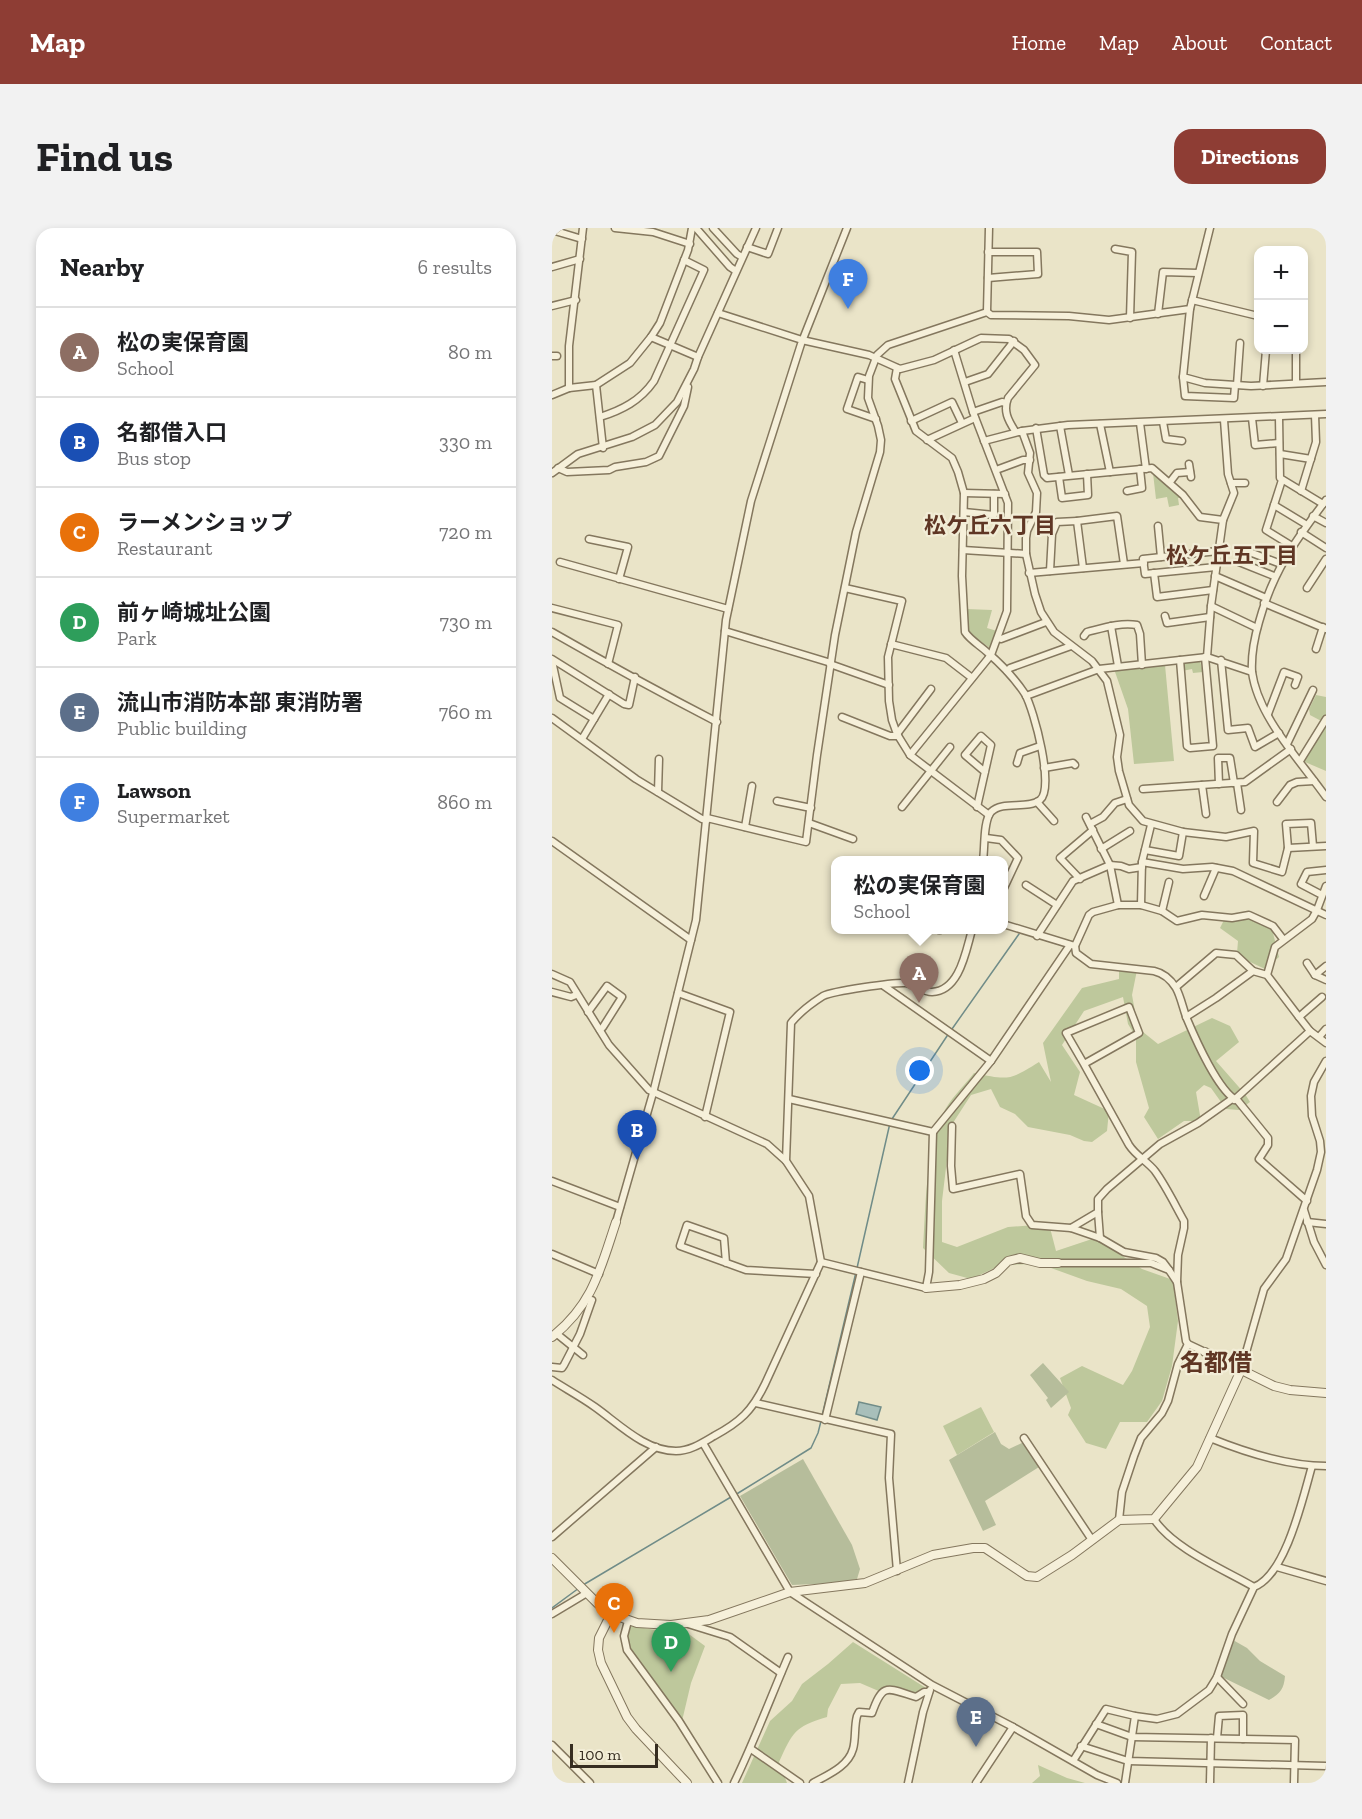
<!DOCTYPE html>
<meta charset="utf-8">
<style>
body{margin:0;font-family:"Zilla Slab","Noto Sans JP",serif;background:#f2f2f2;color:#202124}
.controls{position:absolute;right:18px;top:18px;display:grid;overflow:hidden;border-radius:12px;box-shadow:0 3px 9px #0003}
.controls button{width:54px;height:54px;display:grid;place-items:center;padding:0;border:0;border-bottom:2px solid #e0e0e0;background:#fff;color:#202124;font:30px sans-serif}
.scale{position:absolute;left:18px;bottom:15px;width:88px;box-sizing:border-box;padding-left:6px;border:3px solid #362d21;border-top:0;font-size:16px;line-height:21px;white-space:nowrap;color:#362d21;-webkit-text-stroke:4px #f2edd7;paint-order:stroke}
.you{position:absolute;left:368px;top:843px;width:21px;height:21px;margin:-15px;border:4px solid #fff;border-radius:50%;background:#1a73e8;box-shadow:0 0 0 9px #1a73e833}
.badge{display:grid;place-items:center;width:39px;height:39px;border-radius:50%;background:#8e3d34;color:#fff;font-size:20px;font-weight:700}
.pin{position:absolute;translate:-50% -50px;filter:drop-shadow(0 2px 3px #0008)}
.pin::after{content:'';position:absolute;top:32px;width:21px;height:18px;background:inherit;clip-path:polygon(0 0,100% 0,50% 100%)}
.popup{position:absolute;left:279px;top:628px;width:177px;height:78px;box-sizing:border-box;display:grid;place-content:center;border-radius:12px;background:#fff;filter:drop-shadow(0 2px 4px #0005);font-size:20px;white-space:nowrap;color:#757577}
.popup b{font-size:22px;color:#202124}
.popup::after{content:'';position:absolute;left:50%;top:100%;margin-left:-12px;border:12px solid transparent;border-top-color:#fff}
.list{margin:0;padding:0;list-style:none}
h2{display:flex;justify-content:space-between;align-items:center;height:78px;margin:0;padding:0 24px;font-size:26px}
h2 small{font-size:20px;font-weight:400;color:#757577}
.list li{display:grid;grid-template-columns:39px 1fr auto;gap:18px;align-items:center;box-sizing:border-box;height:90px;padding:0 24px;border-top:2px solid #e0e0e0}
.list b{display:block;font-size:22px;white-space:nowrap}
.list p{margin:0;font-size:20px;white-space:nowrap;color:#757577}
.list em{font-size:20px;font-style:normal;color:#757577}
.map{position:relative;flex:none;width:774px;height:1555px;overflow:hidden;border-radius:18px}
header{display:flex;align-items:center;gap:36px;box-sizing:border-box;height:84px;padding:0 30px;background:#8e3d34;color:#fff}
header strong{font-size:28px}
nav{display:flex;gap:33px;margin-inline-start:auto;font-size:21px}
.intro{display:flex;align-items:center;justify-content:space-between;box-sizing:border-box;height:144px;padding:0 36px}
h1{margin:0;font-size:42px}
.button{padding:15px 27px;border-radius:18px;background:#8e3d34;color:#fff;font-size:21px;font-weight:700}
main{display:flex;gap:36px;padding:0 36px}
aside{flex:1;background:#fff;border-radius:18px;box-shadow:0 3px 9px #0003}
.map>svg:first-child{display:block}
.green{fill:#bec89c}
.cemetery{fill:#b6bd9b}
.water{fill:#a8bfba;stroke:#708c88;stroke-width:1.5}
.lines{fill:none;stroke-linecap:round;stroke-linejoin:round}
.stream{stroke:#708c88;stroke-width:1.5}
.minor-casing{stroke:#84775e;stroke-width:9}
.tertiary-casing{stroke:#84775e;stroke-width:10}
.minor{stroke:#f6f0da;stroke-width:6}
.tertiary{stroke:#f6f0da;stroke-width:8}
.labels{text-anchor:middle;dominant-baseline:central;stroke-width:4.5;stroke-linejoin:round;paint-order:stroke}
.neighbourhood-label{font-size:22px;font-weight:bold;fill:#5f3624;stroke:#f2edd7}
.quarter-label{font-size:24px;font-weight:bold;fill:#5f3624;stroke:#f2edd7}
</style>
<header>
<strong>Map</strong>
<nav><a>Home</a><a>Map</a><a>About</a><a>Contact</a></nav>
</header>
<div class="intro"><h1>Find us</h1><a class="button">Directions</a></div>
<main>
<aside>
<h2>Nearby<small>6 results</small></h2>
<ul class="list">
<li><span class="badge" style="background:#8d6e63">A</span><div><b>松の実保育園</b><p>School</p></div><em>80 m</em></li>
<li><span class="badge" style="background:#1a4fb4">B</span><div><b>名都借入口</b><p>Bus stop</p></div><em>330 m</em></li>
<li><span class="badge" style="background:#e8710a">C</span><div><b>ラーメンショップ</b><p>Restaurant</p></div><em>720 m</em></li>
<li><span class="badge" style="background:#2e9e5b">D</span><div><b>前ヶ崎城址公園</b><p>Park</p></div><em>730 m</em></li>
<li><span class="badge" style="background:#5c6f8a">E</span><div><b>流山市消防本部 東消防署</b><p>Public building</p></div><em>760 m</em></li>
<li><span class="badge" style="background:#3f7fe0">F</span><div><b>Lawson</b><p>Supermarket</p></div><em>860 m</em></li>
</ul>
</aside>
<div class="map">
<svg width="774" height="1555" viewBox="0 0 774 1555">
<rect width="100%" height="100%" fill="#eae4c8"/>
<!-- green -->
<g class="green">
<path d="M601,245L629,270H626L627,277L617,279L615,269L604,271Z"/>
<path d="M414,381L440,382L435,400L445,403L440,420H438L417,405Z"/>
<path d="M648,433L651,444L641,445L640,441L630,443L631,435Z"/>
<path d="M613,437L622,533L582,536L576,481L562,441Z"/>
<path d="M764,467L774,469V543L753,534V530L773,495L758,487L757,481Z"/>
<path d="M694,690L720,701L727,729L713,741L696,733L685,725L686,713L668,700L672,692Z"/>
<path d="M567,740L585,742L580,767L586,800L606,816L660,790L678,798L687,814L664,833L693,866L698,874L687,882L674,881L659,860L652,857L644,864L649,893H632L606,911L592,889L597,880L584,834V809L576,796L571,769L532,783L510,817L528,844L522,867L557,883L555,903L540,914L532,913L518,907L476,899L463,886L448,879L439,861L419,867L399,898L390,973V1014L405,1019L456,999L497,996L504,1023L543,1010L590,1041L621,1052L626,1093L620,1138L610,1173L595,1194H568L554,1221L534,1215L516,1187L519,1180L508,1150L530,1138L571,1157L580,1143L598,1099L595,1078L569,1061L535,1053L488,1036L449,1037L419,1051L397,1045L371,1020C374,977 373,927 391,886C397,872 412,858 422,845C456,852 457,853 487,834L499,854L491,815L530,760L567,751Z"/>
<path d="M429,1179L442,1204L405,1227L391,1198Z"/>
<path d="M79,1398L104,1402L130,1401L153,1418L139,1455L130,1493L78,1421L74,1408Z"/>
<path d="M301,1414L374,1460L361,1470L329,1464L308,1455L289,1456L276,1481L275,1489C242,1499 241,1504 227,1534L235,1555H190L218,1493L240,1473L250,1456L276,1436Z"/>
<path d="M486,1537L515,1550L533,1555H480L488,1548Z"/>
</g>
<!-- cemetery -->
<g class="cemetery">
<path d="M491,1135L517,1164L499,1180L494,1172L496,1170L478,1147Z"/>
<path d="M443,1204L449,1216L457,1221L472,1214L487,1239L433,1273L444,1297L431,1303L397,1232Z"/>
<path d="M251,1231L300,1317L308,1341L305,1351L287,1355L240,1357L188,1268Z"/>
<path d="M681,1412L695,1420L708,1433L733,1448C732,1461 728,1466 717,1472L668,1448Z"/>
</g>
<!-- water -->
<path class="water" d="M307,1174L329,1179L325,1192L304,1186Z"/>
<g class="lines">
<!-- stream -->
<g class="stream">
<path d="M400,801L467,706"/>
<path d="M340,891L397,805"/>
<path d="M305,1040L338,895"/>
<path d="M270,1188L304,1044"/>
<path d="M183,1267L259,1220L266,1205L269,1193"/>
<path d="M31,1357L179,1269"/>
<path d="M0,1380L27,1360"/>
</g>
<defs>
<g id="minor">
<path d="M63,0L101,4L138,16"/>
<path d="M144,0L178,39L184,43"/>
<path d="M161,0L185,26L190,29"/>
<path d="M0,2L30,11"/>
<path d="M195,19L216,26L226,0"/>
<path d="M563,21L580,24L578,90"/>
<path d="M0,39L28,31"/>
<path d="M436,50L486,46L485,24H436"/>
<path d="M640,72L706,88"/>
<path d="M0,78L24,72"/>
<path d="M638,81L631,149L653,155L699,158L774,154"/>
<path d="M435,84L437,0"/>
<path d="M166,85L250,112L317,127L348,141L382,132L429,110L457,111L472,122L483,137L456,170C451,183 456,192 463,203"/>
<path d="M606,86L611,44L646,45"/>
<path d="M99,109L146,129"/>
<path d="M0,128H5"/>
<path d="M345,140L343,151L364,203L400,230L406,244L412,265L410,348L413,404C418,412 429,418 436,425C450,437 463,451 473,466C482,482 503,560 488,572C475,582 451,572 439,584C431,593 433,620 431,632"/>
<path d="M631,149L633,168L682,170L683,157"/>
<path d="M316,152L306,149L295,181L324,191"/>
<path d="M413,154L436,146L462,113"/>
<path d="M744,154V122"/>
<path d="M44,157L51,220"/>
<path d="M685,157L688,115"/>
<path d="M711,158L714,122"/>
<path d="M17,160V118L31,0"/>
<path d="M0,167L17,160L44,157L78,135L99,109L108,95L136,22L140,0"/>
<path d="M421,184L450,174L454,175"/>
<path d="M48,189C70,182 88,173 102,153L152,42L132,32"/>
<path d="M727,189L728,250L771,276"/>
<path d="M700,190L703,217L727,215"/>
<path d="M359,193L400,174L410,195"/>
<path d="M611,194L614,211L630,213"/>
<path d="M588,195L594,241"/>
<path d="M548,196L558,244"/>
<path d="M508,198L517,247"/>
<path d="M484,200L492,247L495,250L600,240L631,267L648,289L671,292L659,378L655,429"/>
<path d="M470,203L516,197L774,186"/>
<path d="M375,212L423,190"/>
<path d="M432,213L470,203L478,225L476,245L485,265L484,284L475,303L474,310V326L483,366L489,384L502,404L540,433L555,453L568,507L565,529L567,543L577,577L591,593L631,604L674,609L702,603L701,635L730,644L736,620L734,596L759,595L761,618"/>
<path d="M728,226L759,231"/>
<path d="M637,236L639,249"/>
<path d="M6,240L15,244L57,242L63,239L94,234L107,228L132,178L136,159"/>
<path d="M444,242L471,232H478"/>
<path d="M0,245L26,226L80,209L103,197L125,174L142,141L146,129L204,0"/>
<path d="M507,249L510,270L536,267L535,246"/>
<path d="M730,252L714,302L740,318"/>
<path d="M618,254L625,245L638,244"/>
<path d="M679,255H693"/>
<path d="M575,263L590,260L588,241"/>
<path d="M749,263L764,214L763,187"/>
<path d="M412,265L453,266"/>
<path d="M722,277L755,297"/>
<path d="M412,284L442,287V266"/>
<path d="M761,288L774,295"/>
<path d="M671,292L682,265L676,246L672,192"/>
<path d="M525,293L565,288L572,336"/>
<path d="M606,298L609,329"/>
<path d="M749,304L774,320"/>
<path d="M37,311L76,319L67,351"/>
<path d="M411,322L474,326"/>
<path d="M700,325L729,336"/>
<path d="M8,334L176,381"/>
<path d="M687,334L722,348"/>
<path d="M664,339L593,346L591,331L666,323"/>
<path d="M498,343L500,306L505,294L525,293L531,340"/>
<path d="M477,345L592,335"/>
<path d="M602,345L605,369L661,362"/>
<path d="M663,348L714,370"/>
<path d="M293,360L350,373L336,429L337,473L340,492L345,506L358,527L437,587"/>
<path d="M755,360L774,331"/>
<path d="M712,375L774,401"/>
<path d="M659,378L705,400"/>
<path d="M0,380L66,397L56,436"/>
<path d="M613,388L615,395L658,389"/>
<path d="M559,398L566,438"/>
<path d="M173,403L279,435"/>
<path d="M0,404C54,435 109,465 165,494"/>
<path d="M532,408L535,404C551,400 569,394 585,397L588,406L590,437"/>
<path d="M446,410L449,411L494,394"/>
<path d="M339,416L394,430L420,450"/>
<path d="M764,421L771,399"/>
<path d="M0,431L72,476L77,477L83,449"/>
<path d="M628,432L635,518L638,520L661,518L653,429"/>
<path d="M669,432L676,502L696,500L703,519L727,505"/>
<path d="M0,433L8,470L42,491"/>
<path d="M278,436L337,457"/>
<path d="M455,443L458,440L519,418"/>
<path d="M700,444C699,426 702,411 707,394C721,343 743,313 774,272"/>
<path d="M474,468L547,441L655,429L700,444C706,489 748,532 774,569"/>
<path d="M716,486L732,444L746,449L743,457"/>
<path d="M290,489L338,508H346"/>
<path d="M0,490L84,551L150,591L155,592"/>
<path d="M345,506L379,461"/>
<path d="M30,511L57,466"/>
<path d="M735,516L761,462"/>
<path d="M358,527L439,427L455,383L456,275L421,184L402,122"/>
<path d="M748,533L774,491"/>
<path d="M465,535L468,525L488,518"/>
<path d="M492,540L521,535L523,537"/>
<path d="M685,555L689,582"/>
<path d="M667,556L666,530H678L682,555"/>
<path d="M650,557L654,586"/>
<path d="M591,561L693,554L739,521"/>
<path d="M106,564L107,531"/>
<path d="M225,573L259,580"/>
<path d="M485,574L502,593"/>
<path d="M725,574L738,557L745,554L762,553"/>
<path d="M350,579L398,519"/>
<path d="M425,579L439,517L429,508L413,527L433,544"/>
<path d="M534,589L558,637L566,677"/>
<path d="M155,590L254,614L265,527L283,407L304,304L328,224L329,212L326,198L316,170L317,148L325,127L336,117L435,84L439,87L517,88L557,92L638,81L658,0"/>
<path d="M257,595L301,611"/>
<path d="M538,596L551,589L563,575L575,571"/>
<path d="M193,599L200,558"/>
<path d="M434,610L449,612L466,630L451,662"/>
<path d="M0,613L139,712"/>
<path d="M736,620L774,618"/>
<path d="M549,621L578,603"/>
<path d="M593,622L627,628L631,604"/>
<path d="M590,634L631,641L660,639L681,643L774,687"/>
<path d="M528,651L508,630L541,602"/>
<path d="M474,657L505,677"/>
<path d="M770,667L749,656L755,644L774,642"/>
<path d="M652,668L664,640"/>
<path d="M589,677L590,634L599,597"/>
<path d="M610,683L617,654"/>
<path d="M451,696L523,718L524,725L539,736L602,743C611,745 619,752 624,760C629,769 631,781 635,791C643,810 667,865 686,873L716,910V917L707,931L755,973"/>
<path d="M387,702H388"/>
<path d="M485,708L521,653L558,637L569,638L577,641L590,639"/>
<path d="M523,718L537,687L541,684L566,677H589L610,683L625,693L650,687L680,690L697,687L721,698L731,711"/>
<path d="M755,735L763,747L774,752"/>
<path d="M0,746L18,754L57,817L97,862L215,916L234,933"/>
<path d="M715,747L723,719L760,691L765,682L774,658"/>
<path d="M763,747L774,738"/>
<path d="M332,758L439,833"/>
<path d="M624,759L664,725L684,727L701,743"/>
<path d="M0,764L19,769L24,767"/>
<path d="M126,765L178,784L153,889"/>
<path d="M770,769L747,789L758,803L774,815"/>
<path d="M36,784L55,758L70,769L51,799L48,802"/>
<path d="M634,789L664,770L701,743L715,747L747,789"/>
<path d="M767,809L774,801"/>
<path d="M532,836L514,805L577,779L587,805L532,836L577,917C584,928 595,933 603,943C614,958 623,977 632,993V1000L626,1027L625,1054"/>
<path d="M237,871L381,904L439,833L518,717"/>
<path d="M682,872L758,803"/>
<path d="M400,898L399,938L401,961L468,946L474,988L480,997L519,1000L548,1010L572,1024L604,1030L611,1034L617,1042"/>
<path d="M0,953L68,979"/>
<path d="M752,982L762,1014L774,1037"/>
<path d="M546,984L548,1010"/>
<path d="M64,994L101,865L144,692L174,392L199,273L249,116L295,0"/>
<path d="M755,994L774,996"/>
<path d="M519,1000L546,984V971L555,961L608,916L646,895L680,871"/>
<path d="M0,1026L47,1046"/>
<path d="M269,1034L374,1060L377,1044L381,904"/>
<path d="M174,1035L172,1010L135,997L128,1018L194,1042L264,1046"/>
<path d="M506,1035H599L617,1042L625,1054L634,1113L636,1116L653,1124"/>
<path d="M5,1106L31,1127"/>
<path d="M0,1139L10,1140L12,1137L28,1106L40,1072"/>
<path d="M689,1142L712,1061L734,1031L765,942L769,924L768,913L760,888L759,868L762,854L774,833"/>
<path d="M0,1152C14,1161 29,1169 43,1179C67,1196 93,1223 124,1223C138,1223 150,1215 162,1208C188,1194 200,1183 213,1156L269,1034L257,968L234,933L239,795C247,785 260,775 271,768C281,763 342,754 354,755C363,756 371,764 380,764C408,763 414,722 420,702"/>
<path d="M204,1175L339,1206L337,1250L345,1343"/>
<path d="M273,1192L309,1044"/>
<path d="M472,1210L540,1312"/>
<path d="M658,1210C695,1225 735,1238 774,1238"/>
<path d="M151,1215L238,1364L380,1457L461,1499L545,1547L565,1555"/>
<path d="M602,1291C620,1320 673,1342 702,1359"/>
<path d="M567,1292L570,1264L582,1228L589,1210L610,1185L616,1173L626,1136L636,1116"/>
<path d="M0,1309L104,1219"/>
<path d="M725,1339L774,1353"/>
<path d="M0,1386L35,1365"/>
<path d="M76,1393L72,1408L75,1422L127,1493L166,1555"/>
<path d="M136,1396L178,1409L229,1445"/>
<path d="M665,1449L691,1476"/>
<path d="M583,1488L605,1491L625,1486L657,1462L665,1449L680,1406L702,1359C734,1347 751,1269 760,1238"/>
<path d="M544,1496L580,1509L743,1512L742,1555"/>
<path d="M665,1510L667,1488L691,1487V1511"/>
<path d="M0,1517L38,1555"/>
<path d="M529,1518L576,1533L774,1538"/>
<path d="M199,1521L248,1555"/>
<path d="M521,1533L554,1481L583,1488L573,1555"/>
<path d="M182,1555C202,1514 218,1471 236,1429"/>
<path d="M261,1555C275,1547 296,1539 301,1521C304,1511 302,1499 305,1488L307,1484L320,1485C331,1454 335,1460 364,1469L372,1464H377"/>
<path d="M356,1555L371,1484L378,1462"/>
<path d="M424,1555L461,1499"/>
<path d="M658,1555L659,1510"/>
</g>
<g id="tertiary">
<path d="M374,1060L408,1057L432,1051L444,1045L456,1033L468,1030L488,1035H506"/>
<path d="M0,1109C41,1076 48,1042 64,994"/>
<path d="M653,1124L722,1158L738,1162L774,1165"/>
<path d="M0,1330L45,1375L59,1386L85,1395L119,1397L157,1392L238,1364L313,1355L381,1327L421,1320H433L475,1348L485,1349L520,1327L567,1292L602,1291L645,1239L689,1142"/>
<path d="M59,1386L47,1410L46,1422L49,1435L75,1489L84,1501L135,1555"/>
</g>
</defs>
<!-- minor casing -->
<use href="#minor" class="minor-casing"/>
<!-- tertiary casing -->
<use href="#tertiary" class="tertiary-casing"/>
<!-- minor -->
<use href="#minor" class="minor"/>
<!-- tertiary -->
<use href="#tertiary" class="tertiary"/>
</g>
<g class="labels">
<!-- neighbourhood labels -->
<g class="neighbourhood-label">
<text x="438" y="297">松ケ丘六丁目</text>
<text x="680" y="327">松ケ丘五丁目</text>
</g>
<!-- quarter labels -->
<g class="quarter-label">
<text x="664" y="1134">名都借</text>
</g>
</g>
</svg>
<div class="controls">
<button>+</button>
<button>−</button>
</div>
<div class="scale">100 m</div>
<div class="you"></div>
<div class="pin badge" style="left:367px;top:775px;background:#8d6e63">A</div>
<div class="popup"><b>松の実保育園</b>School</div>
<div class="pin badge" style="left:85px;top:932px;background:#1a4fb4">B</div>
<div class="pin badge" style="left:62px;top:1405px;background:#e8710a">C</div>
<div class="pin badge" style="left:119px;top:1444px;background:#2e9e5b">D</div>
<div class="pin badge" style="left:424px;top:1519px;background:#5c6f8a">E</div>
<div class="pin badge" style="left:296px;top:81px;background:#3f7fe0">F</div>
</div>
</main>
